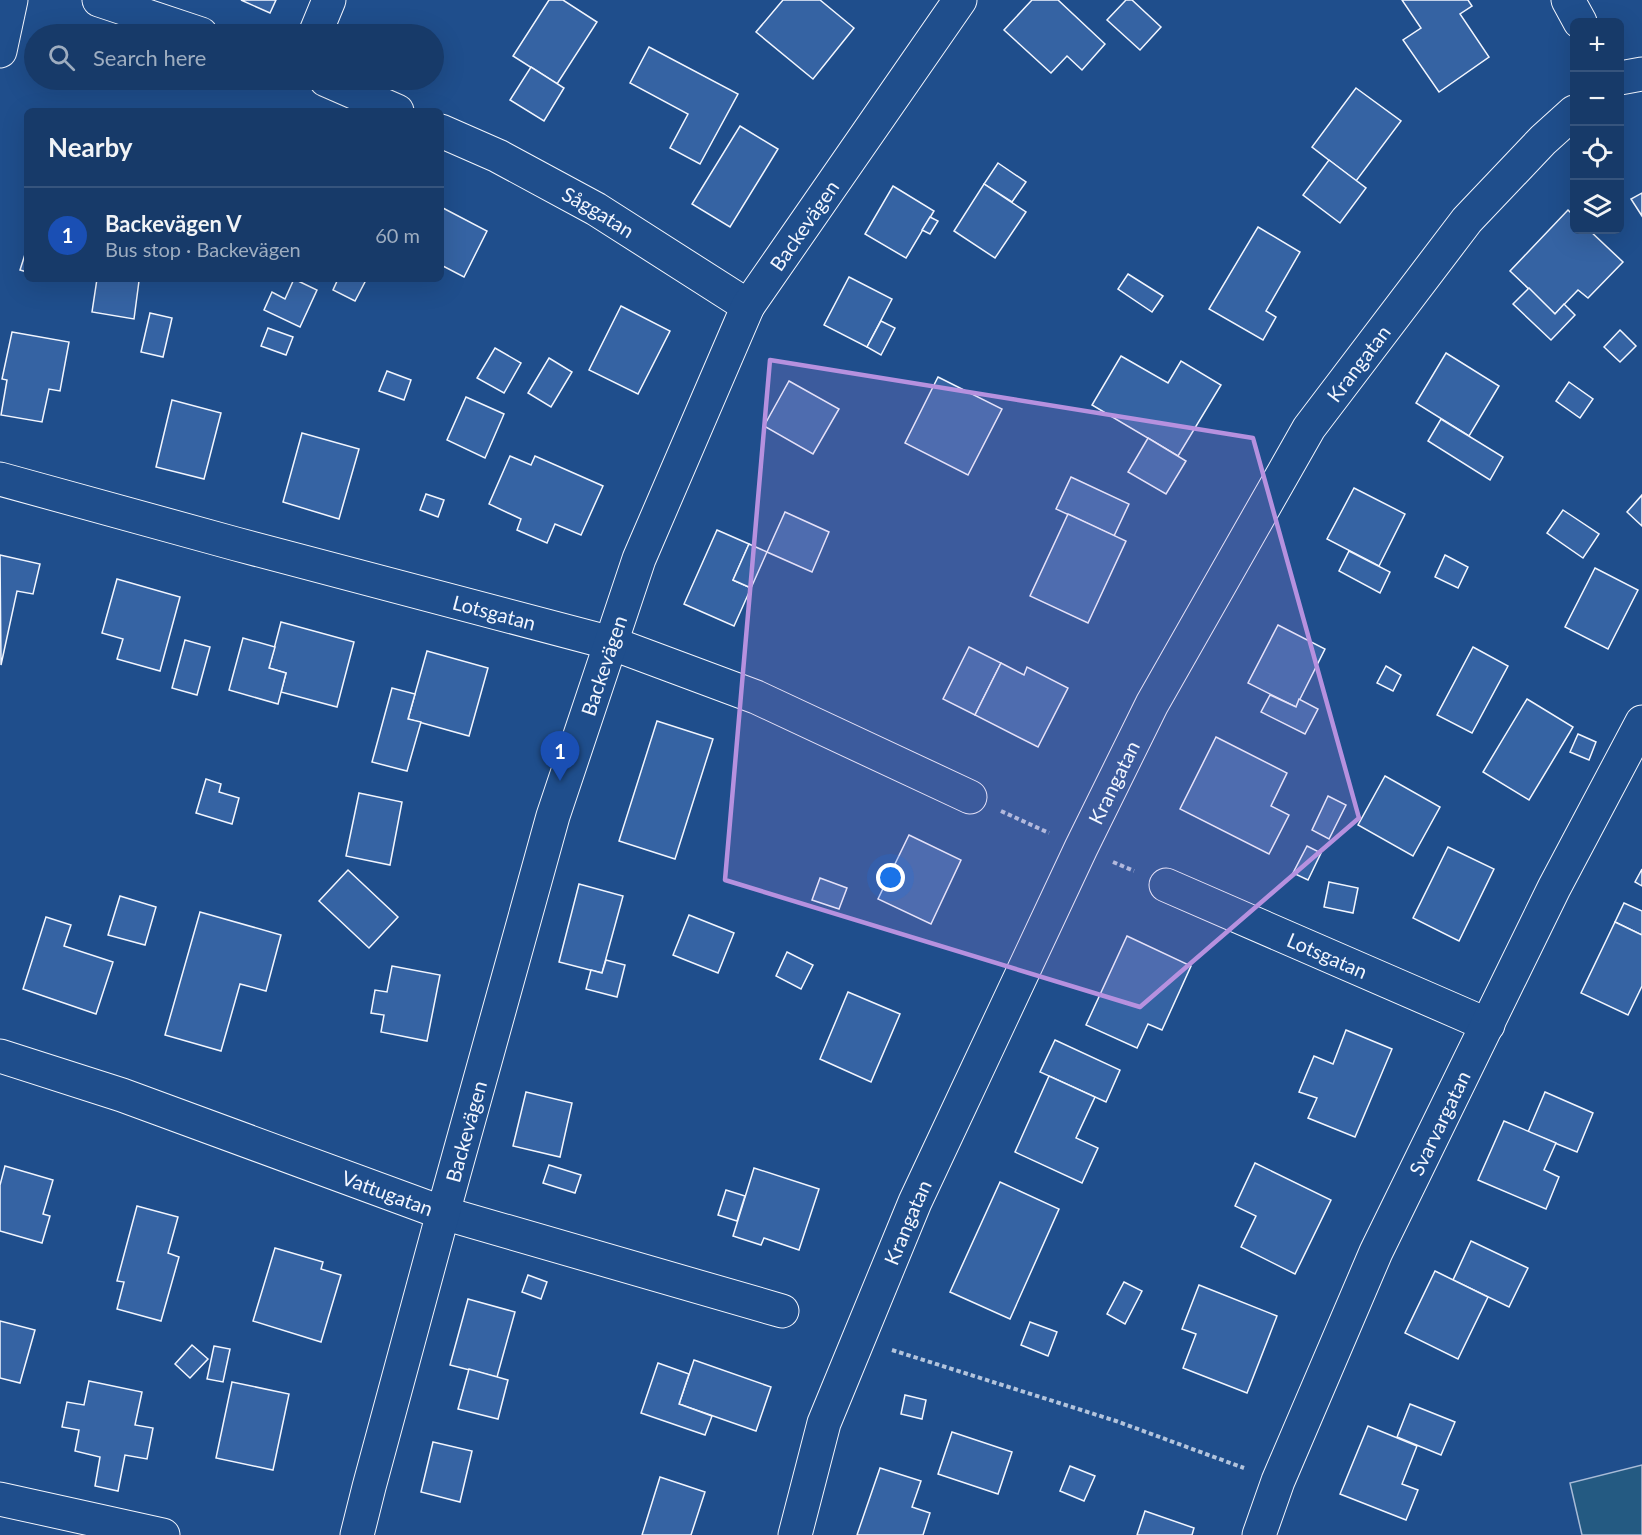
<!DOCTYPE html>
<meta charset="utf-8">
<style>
body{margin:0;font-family:Lato,sans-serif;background:#244571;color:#f1f3f6}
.controls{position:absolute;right:18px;top:18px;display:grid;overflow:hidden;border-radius:9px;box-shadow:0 6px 24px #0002}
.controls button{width:54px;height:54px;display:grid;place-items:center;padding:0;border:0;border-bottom:2px solid #36547d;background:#173a69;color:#f1f3f6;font:30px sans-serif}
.you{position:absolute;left:891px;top:878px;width:21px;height:21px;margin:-15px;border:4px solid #fff;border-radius:50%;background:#1a73e8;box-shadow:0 0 0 9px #1a73e833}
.badge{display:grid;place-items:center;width:39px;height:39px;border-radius:50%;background:#ffb74d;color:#fff;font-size:20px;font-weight:700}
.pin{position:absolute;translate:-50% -50px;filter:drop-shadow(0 2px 3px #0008)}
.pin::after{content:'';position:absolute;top:32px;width:21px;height:18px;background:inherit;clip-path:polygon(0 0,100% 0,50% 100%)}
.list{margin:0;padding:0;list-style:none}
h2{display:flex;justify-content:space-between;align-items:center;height:78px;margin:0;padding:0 24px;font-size:26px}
h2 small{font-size:20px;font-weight:400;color:#9eadc0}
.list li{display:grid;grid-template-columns:39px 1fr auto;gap:18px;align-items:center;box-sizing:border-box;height:96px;padding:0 24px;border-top:2px solid #36547d}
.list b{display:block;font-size:22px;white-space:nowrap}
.list p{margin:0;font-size:20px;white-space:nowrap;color:#9eadc0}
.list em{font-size:20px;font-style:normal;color:#9eadc0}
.icon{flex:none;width:33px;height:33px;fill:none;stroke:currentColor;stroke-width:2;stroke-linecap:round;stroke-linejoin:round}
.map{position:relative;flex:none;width:1642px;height:1535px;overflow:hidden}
.search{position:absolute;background:#173a69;box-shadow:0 6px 24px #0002;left:24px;top:24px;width:420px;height:66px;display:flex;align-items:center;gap:15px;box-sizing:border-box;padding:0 21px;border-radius:33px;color:#9eadc0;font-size:22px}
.panel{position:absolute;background:#173a69;box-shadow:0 6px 24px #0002;left:24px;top:108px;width:420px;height:174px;border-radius:9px}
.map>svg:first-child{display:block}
.green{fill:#245a82;stroke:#a8bbd7;stroke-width:1.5}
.building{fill:#3563a3;stroke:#f2f6ff;stroke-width:1.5}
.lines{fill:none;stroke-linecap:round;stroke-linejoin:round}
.street-casing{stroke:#f2f6ff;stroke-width:35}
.path{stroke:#b3c4dc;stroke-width:4;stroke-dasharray:4.5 3;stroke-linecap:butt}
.street{stroke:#1f4e8c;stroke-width:33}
.marked{fill:#b691df;fill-opacity:0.2;stroke:#b691df;stroke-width:4.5;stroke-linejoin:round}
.labels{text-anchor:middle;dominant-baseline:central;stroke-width:4.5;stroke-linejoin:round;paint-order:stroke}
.street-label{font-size:20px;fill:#f2f6ff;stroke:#1f4e8c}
</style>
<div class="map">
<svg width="1642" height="1535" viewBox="0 0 1642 1535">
<rect width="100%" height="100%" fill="#1f4e8c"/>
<!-- green -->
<path class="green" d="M1642,1465V1535H1582L1570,1483Z"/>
<!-- building -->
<g class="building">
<path d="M241,0H276L270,13Z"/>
<path d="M549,0H563L597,22L557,84L513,56Z"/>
<path d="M783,0H820L854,28L813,79L756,32Z"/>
<path d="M1032,0H1058L1105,44L1082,70L1067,56L1051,73L1004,30Z"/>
<path d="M1126,0H1132L1161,27L1140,50L1107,20Z"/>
<path d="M1402,0H1468L1472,6L1460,14L1489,57L1439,92L1403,40L1421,28Z"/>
<path d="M649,47L738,94L700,164L670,148L688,114L630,83Z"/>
<path d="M531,67L564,88L544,121L510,100Z"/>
<path d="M1356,88L1401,121L1356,181L1312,147Z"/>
<path d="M740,126L778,149L730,227L692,204Z"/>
<path d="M1329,160L1366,188L1340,223L1303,195Z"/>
<path d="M998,163L1026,182L1012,202L984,184Z"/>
<path d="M984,184L1026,212L995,258L954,231Z"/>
<path d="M893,186L934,211L906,258L865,234Z"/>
<path d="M1642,193V216L1631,199Z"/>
<path d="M441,207L487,231L464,277L441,265Z"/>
<path d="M1568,210L1574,216V230H1589L1623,262L1588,298L1578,290L1555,314L1510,271Z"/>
<path d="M930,217L938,221L930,234L922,230Z"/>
<path d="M1258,227L1300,252L1266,311L1276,317L1263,340L1209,309Z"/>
<path d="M27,248V272L20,270Z"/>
<path d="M1128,274L1163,296L1152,312L1118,289Z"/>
<path d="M849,277L892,299L867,347L824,325Z"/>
<path d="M97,279L139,281L134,319L92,312Z"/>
<path d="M294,279L317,290L300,327L264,310L272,292L285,299Z"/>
<path d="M338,279L366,280L355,301L333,290Z"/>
<path d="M1529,288L1555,314L1564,304L1575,315L1551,340L1513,304Z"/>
<path d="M621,306L670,331L638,394L589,370Z"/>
<path d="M150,313L172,318L163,357L141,352Z"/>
<path d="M881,321L895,328L881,355L867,347Z"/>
<path d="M268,328L293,337L286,355L261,346Z"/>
<path d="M1620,330L1636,346L1620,362L1604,347Z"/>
<path d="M12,332L69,342L60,391L49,389L42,422L1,415L7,380L2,379Z"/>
<path d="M495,348L521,363L504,393L477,378Z"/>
<path d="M1446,353L1499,386L1469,436L1416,403Z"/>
<path d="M1121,356L1168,383L1181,361L1221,385L1178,456L1092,405Z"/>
<path d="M549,358L572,372L551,407L528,393Z"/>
<path d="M387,371L411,380L404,400L379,391Z"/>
<path d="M938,377L1002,409L968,475L905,443Z"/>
<path d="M789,381L839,409L813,454L764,426Z"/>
<path d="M1569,382L1593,399L1580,418L1556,401Z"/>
<path d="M466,397L504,414L485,458L447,440Z"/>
<path d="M172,400L221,413L204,479L156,467Z"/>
<path d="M1441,419L1503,457L1490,480L1428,441Z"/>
<path d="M302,433L359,449L339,519L283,502Z"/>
<path d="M1148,438L1186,461L1166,494L1128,472Z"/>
<path d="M510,456L531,465L535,456L603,486L581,535L555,524L547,543L517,530L521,519L489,504Z"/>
<path d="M1071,477L1129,504L1114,536L1056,509Z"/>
<path d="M1354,488L1405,514L1379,566L1327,539Z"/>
<path d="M426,494L444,500L438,517L420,510Z"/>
<path d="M1642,495V526L1627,512Z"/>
<path d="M1563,510L1599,534L1583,558L1547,533Z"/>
<path d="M785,512L829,532L812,572L767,552Z"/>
<path d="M1068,514L1126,541L1088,623L1030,596Z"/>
<path d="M717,530L749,544L733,580L751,588L734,626L684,604Z"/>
<path d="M749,544L767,552L751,588L733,580Z"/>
<path d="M1349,551L1390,572L1380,593L1339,571Z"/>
<path d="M0,555L40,564L33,594L17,591L1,665Z"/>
<path d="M1445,555L1468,567L1458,588L1435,577Z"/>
<path d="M1595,568L1638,590L1608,649L1565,627Z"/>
<path d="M117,579L180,597L160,671L117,659L123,639L102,633Z"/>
<path d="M281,622L354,642L337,707L281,692L286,673L269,668Z"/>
<path d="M1278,625L1325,649L1296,707L1248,683Z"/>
<path d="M243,638L275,647L269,668L286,673L278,704L229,690Z"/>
<path d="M185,640L210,647L197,695L172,688Z"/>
<path d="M969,647L1001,663L975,715L943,699Z"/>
<path d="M1473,647L1508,666L1472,733L1437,715Z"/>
<path d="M427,651L488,668L469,736L408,719Z"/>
<path d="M1001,663L1024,675L1027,667L1068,688L1038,747L975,715Z"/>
<path d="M1386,666L1401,675L1393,691L1377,683Z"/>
<path d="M392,688L415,694L408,719L421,722L407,771L372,762Z"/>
<path d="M1270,695L1296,707L1299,699L1318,709L1305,734L1261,712Z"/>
<path d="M1527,699L1573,727L1529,800L1483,772Z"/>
<path d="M657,721L713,739L675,859L619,841Z"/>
<path d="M1578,734L1596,742L1589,760L1570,752Z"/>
<path d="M1216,737L1287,773L1271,806L1289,815L1269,854L1180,809Z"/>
<path d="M1385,776L1440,807L1413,856L1358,825Z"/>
<path d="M206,779L221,784L219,792L239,798L232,824L196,813Z"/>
<path d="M359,793L402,802L390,865L346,856Z"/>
<path d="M1328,796L1346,805L1329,839L1312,830Z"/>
<path d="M909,835L961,860L931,924L878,899Z"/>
<path d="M1307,846L1321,853L1308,880L1293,873Z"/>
<path d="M1448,847L1494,869L1459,941L1413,918Z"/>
<path d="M1642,869V886L1635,882Z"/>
<path d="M348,870L398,917L369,948L319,901Z"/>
<path d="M820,878L847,888L839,909L812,900Z"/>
<path d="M1329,882L1358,888L1353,913L1324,907Z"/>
<path d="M579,884L623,896L602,973L559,962Z"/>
<path d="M120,896L156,907L145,945L108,935Z"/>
<path d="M1624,903L1642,911V935L1615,922Z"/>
<path d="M200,912L281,935L266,991L240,984L221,1051L165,1035Z"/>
<path d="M689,915L734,933L718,973L673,955Z"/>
<path d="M46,917L71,925L64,946L113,962L96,1014L23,989Z"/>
<path d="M1615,922L1642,935V986L1628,1015L1581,993Z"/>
<path d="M1127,936L1191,966L1162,1030L1148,1024L1137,1048L1086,1025Z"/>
<path d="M787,952L813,965L801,989L776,976Z"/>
<path d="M606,960L625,965L617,997L586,989L591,970L602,973Z"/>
<path d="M392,966L440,975L427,1041L381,1032L384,1015L371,1013L375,990L387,992Z"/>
<path d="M848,992L900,1014L871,1082L820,1059Z"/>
<path d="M1346,1030L1392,1049L1355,1137L1308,1118L1317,1098L1299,1092L1314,1056L1333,1064Z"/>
<path d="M1055,1040L1120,1070L1106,1102L1040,1072Z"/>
<path d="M1049,1076L1095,1097L1076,1138L1098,1148L1082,1183L1015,1152Z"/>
<path d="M526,1092L572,1103L560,1157L513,1146Z"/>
<path d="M1545,1092L1593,1113L1577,1152L1528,1132Z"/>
<path d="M1504,1121L1556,1143L1544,1170L1559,1177L1546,1209L1478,1180Z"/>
<path d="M1255,1163L1331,1200L1295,1274L1241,1247L1256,1216L1235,1206Z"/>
<path d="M549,1165L581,1175L575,1193L543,1183Z"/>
<path d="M5,1166L53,1180L43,1214L50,1216L42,1243L0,1231V1185Z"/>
<path d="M754,1168L819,1189L799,1250L764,1238L761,1245L733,1236Z"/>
<path d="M1000,1182L1059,1209L1010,1319L950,1292Z"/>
<path d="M726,1190L745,1196L737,1221L718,1215Z"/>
<path d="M137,1206L178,1217L168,1253L179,1257L161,1321L117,1309L124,1282L117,1281Z"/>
<path d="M1471,1241L1528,1268L1509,1307L1453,1280Z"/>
<path d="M275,1248L323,1262L321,1269L341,1275L321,1342L253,1321Z"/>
<path d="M1435,1271L1488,1297L1458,1359L1405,1333Z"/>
<path d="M528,1275L547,1282L541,1299L522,1292Z"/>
<path d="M1124,1282L1142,1291L1125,1324L1107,1314Z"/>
<path d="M1199,1285L1277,1316L1247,1393L1183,1368L1196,1334L1182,1329Z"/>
<path d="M468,1299L515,1312L497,1377L450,1365Z"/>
<path d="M0,1321L35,1330L20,1383L0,1378Z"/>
<path d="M1030,1322L1057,1332L1048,1356L1021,1345Z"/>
<path d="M192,1345L208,1359L190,1378L175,1364Z"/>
<path d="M214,1346L230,1349L223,1382L207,1379Z"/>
<path d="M694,1360L771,1387L756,1431L679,1404Z"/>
<path d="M658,1363L689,1374L679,1404L712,1416L705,1435L641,1413Z"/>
<path d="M469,1369L508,1380L498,1419L458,1409Z"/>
<path d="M89,1381L142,1392L135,1425L153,1428L147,1459L125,1455L118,1491L95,1486L100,1457L75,1451L79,1430L62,1427L67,1402L84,1405Z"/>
<path d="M232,1382L289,1394L273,1470L216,1458Z"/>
<path d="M905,1395L926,1400L922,1419L901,1414Z"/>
<path d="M1410,1404L1455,1422L1441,1455L1397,1437Z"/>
<path d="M1368,1426L1417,1446L1402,1484L1418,1490L1406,1520L1340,1494Z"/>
<path d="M952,1432L1012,1452L998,1494L938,1474Z"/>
<path d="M433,1442L472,1451L460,1502L421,1492Z"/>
<path d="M1070,1466L1095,1476L1084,1501L1060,1491Z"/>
<path d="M880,1468L921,1481L912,1507L930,1513L923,1535H857Z"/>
<path d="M660,1477L705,1492L691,1535H642Z"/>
<path d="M1145,1511L1194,1528L1192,1535H1137Z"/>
</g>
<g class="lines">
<defs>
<g id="street">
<path d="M99,0L201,34"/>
<path d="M1568,0L1580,22"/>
<path d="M315,34L329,0"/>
<path d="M0,51L11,0"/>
<path d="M1620,78L1642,74"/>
<path d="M326,80L397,111"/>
<path id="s1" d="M441,131L498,156L596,209L748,306"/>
<path id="s2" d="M0,479L236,544L611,643L756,697L970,797"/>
<path id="s3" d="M1166,885L1488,1025"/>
<path id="s4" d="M0,1056L122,1095L443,1213L782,1311"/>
<path d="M0,1499L163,1535"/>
<path id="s5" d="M357,1535L369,1487L443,1213L553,816L639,559L748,306L960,0"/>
<path id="s6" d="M795,1535L824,1423L915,1202L1081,848L1152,704L1309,428L1467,220L1543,140L1574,112"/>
<path id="s7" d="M1259,1535L1278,1481L1376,1252L1554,888L1642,722"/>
</g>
</defs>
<!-- street casing -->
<use href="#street" class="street-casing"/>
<!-- path -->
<g class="path">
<path d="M1001,811L1049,833"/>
<path d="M1113,862L1134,871"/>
<path d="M892,1350L1116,1421L1244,1468"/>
</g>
<!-- street -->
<use href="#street" class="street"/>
</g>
<!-- marked area -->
<path class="marked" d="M770,360L1253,438L1359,818L1140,1007L725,880Z"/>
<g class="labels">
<!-- street labels -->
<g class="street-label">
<text stroke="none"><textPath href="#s1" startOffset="177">Såggatan</textPath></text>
<text stroke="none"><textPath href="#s5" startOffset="1390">Backevägen</textPath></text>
<text stroke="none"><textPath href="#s6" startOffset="1305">Krangatan</textPath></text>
<text stroke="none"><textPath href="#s2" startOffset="512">Lotsgatan</textPath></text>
<text stroke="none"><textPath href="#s5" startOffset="904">Backevägen</textPath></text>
<text stroke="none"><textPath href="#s6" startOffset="819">Krangatan</textPath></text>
<text stroke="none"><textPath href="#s3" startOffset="176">Lotsgatan</textPath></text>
<text stroke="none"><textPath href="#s7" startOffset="450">Svarvargatan</textPath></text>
<text stroke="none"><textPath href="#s5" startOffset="418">Backevägen</textPath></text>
<text stroke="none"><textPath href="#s4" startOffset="411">Vattugatan</textPath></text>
<text stroke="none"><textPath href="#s6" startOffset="333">Krangatan</textPath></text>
</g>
</g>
</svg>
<div class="controls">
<button>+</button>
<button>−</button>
<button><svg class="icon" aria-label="locate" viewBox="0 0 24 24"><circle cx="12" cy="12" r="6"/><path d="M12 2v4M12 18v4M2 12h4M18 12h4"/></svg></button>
<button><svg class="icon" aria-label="layers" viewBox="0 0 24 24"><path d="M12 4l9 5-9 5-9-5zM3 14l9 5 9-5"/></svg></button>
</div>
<div class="you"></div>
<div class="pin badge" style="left:560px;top:781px;background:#1a4fb4">1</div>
<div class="search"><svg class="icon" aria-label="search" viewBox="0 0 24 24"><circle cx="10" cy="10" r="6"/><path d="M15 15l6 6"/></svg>Search here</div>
<section class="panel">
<h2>Nearby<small></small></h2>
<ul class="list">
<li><span class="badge" style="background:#1a4fb4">1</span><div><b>Backevägen V</b><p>Bus stop · Backevägen</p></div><em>60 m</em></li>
</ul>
</section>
</div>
